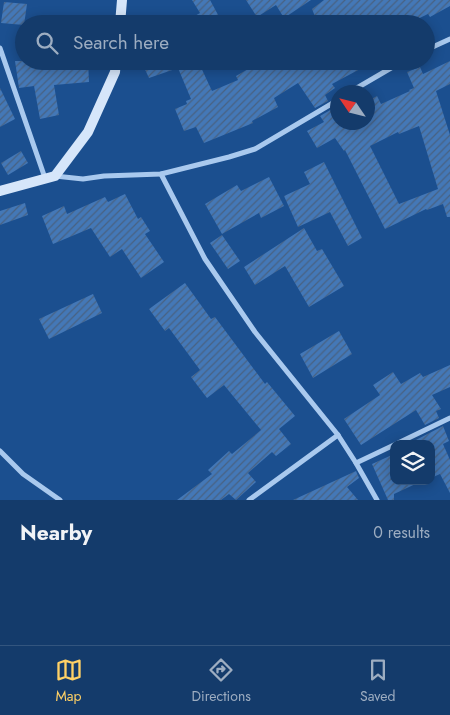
<!DOCTYPE html>
<style>
body{margin:0;font-family:Jost,sans-serif;background:#214673;color:#f1f3f6}
.controls{position:absolute;right:15px;bottom:15px;display:grid;overflow:hidden;border-radius:10px;box-shadow:0 2px 12px #0003}
.controls button{width:45px;height:45px;display:grid;place-items:center;padding:0;border:0;border-bottom:1px solid #33557e;background:#143b6b;color:#f1f3f6;font:25px sans-serif}
.compass{position:absolute;left:330px;top:85px;width:45px;height:45px;border-radius:50%;background:#143b6b;box-shadow:0 2px 12px #0003;rotate:305deg}
.list{margin:0;padding:0;list-style:none}
h2{display:flex;justify-content:space-between;align-items:center;height:65px;margin:0;padding:0 20px;font-size:21px}
h2 small{font-size:16px;font-weight:400;color:#9dadc1}
.icon{flex:none;width:28px;height:28px;fill:none;stroke:currentColor;stroke-width:2;stroke-linecap:round;stroke-linejoin:round}
.map{position:relative;flex:none;width:450px;height:500px;overflow:hidden}
.search{position:absolute;background:#143b6b;box-shadow:0 2px 12px #0003;left:15px;right:15px;top:15px;height:55px;display:flex;align-items:center;gap:12px;box-sizing:border-box;padding:0 18px;border-radius:28px;color:#9dadc1;font-size:19px}
.sheet{height:145px;background:#143b6b}
nav{display:flex;justify-content:space-around;align-items:center;box-sizing:border-box;height:70px;border-top:1px solid #33557e;background:#143b6b;font-size:14px;color:#9dadc1}
nav a{display:grid;justify-items:center;gap:2px}
nav .on{color:#ffd166}
.map>svg:first-child{display:block}
.building{fill:url(#building-hatch);fill-rule:evenodd}
.lines{fill:none;stroke-linecap:round;stroke-linejoin:round}
.minor{stroke:#a9c9ee;stroke-width:5}
.secondary{stroke:#d6e6fa;stroke-width:10}
</style>
<div class="map">
<svg width="450" height="500" viewBox="0 0 450 500">
<defs>
<pattern id="building-hatch" width="6" height="6" patternUnits="userSpaceOnUse" patternTransform="scale(1.25)"><rect width="6" height="6" fill="#4478b7"/><path d="M-1 1l2-2M0 6l6-6M5 7l2-2" fill="none" stroke="#486282"/></pattern>
</defs>
<rect width="100%" height="100%" fill="#1b4f8f"/>
<!-- building -->
<g class="building">
<path d="M192,0H210L223,24H181L200,13Z"/>
<path d="M246,0H311L284,18L276,5L257,17Z"/>
<path d="M324,0H450V6L430,17L428,14L407,24H318L312,9Z"/>
<path d="M4,2L27,4L24,25L1,23Z"/>
<path d="M15,61H88L89,82L54,85L59,115L40,119L34,86L19,88Z"/>
<path d="M141,61H198L212,91L238,80L236,76L262,61H375L332,84L335,88L325,95L328,101L315,108L298,83L274,98L278,107L252,121L253,123L204,143L196,127L184,131L175,109L187,104L186,101L191,99L178,68L149,78Z"/>
<path d="M450,61V84L436,91L450,135V217H447L443,204L427,210L426,209L385,229L345,150L344,151L335,138L317,148L307,131L324,122L320,116L332,109L338,122H368V101L377,96L381,104L410,91L409,90L414,88L407,72L420,67L423,74ZM419,126L438,189L399,204L370,146L398,132L399,134Z"/>
<path d="M0,88L15,119L0,127Z"/>
<path d="M21,151L28,163L8,175L1,163Z"/>
<path d="M324,162L362,238L348,246L330,212L298,227L284,196L310,184L304,172Z"/>
<path d="M269,177L284,206L261,218L259,213L222,234L205,204L237,185L241,191Z"/>
<path d="M125,194L138,219L141,217L150,231L145,234L164,262L141,278L122,249L110,257L91,228L53,244L42,216L64,206L67,214L105,197L108,202Z"/>
<path d="M25,203L28,215L0,225V211Z"/>
<path d="M304,228L317,251L322,249L344,286L309,307L285,266L255,285L244,267Z"/>
<path d="M222,235L240,261L228,269L210,243Z"/>
<path d="M185,283L211,319L215,317L265,384L267,382L295,416L279,429L291,444L276,456L272,452L248,473L256,482L236,500L229,494L221,500H177L212,474L208,470L229,451L232,454L261,430L224,385L207,398L191,377L200,370L169,328L165,331L149,309Z"/>
<path d="M93,294L102,313L49,339L39,319Z"/>
<path d="M339,331L352,354L313,378L300,354Z"/>
<path d="M450,365V387L432,395L441,409L436,411L439,418L425,425L416,410L361,445L344,419L380,395L373,385L393,372L401,384L420,373L423,377Z"/>
<path d="M443,426L449,441L443,444L450,460V493L440,474L431,478V444H408Z"/>
<path d="M394,454V481H422L394,494V500H388L372,464Z"/>
<path d="M356,471L359,478L347,487L358,500H293Z"/>
</g>
<g class="lines">
<!-- minor -->
<g class="minor">
<path d="M0,48L45,178"/>
<path d="M426,50L450,39"/>
<path d="M350,92L403,61"/>
<path d="M161,174L205,259L255,332L338,435L356,463L377,500"/>
<path d="M55,176L83,179L104,176L161,174L229,157L255,149L338,100"/>
<path d="M396,444L450,418"/>
<path d="M0,451L23,474L60,500"/>
<path d="M356,463L394,445"/>
<path d="M249,500L338,435"/>
</g>
<!-- secondary -->
<g class="secondary">
<path d="M120,24L122,0"/>
<path d="M0,191L55,176L88,132L115,72L116,61"/>
</g>
</g>
</svg>
<div class="controls">
<button><svg class="icon" aria-label="layers" viewBox="0 0 24 24"><path d="M12 4l9 5-9 5-9-5zM3 14l9 5 9-5"/></svg></button>
</div>
<svg class="compass" viewBox="-18 -18 36 36"><path d="M0-13l5 13h-10z" fill="#e53935"/><path d="M0 13l5-13h-10z" fill="#9dadc1"/></svg>
<div class="search"><svg class="icon" aria-label="search" viewBox="0 0 24 24"><circle cx="10" cy="10" r="6"/><path d="M15 15l6 6"/></svg>Search here</div>
</div>
<section class="sheet">
<h2>Nearby<small>0 results</small></h2>
<ul class="list">
</ul>
</section>
<nav>
<a class="on"><svg class="icon" aria-label="map" viewBox="0 0 24 24"><path d="M3 6l6-2 6 2 6-2v14l-6 2-6-2-6 2zM9 4v14M15 6v14"/></svg>Map</a>
<a><svg class="icon" aria-label="directions" viewBox="0 0 24 24"><path d="M12 3l9 9-9 9-9-9zM9 14v-3h6M13 9l2 2-2 2"/></svg>Directions</a>
<a><svg class="icon" aria-label="saved" viewBox="0 0 24 24"><path d="M7 4h10v16l-5-4-5 4z"/></svg>Saved</a>
</nav>
